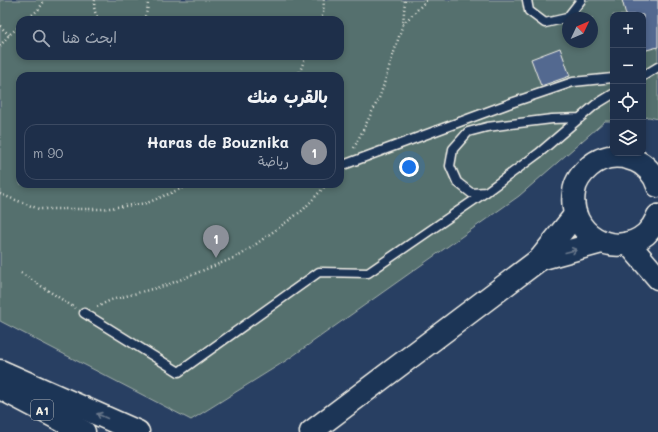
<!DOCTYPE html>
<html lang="ar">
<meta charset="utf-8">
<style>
body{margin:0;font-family:Mali,"Playpen Sans Arabic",sans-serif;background:#263751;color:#f1f3f6;direction:rtl}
.controls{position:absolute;right:12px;top:12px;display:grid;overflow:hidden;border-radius:8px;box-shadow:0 2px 6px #0003}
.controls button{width:36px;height:36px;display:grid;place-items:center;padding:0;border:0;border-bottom:1px solid #3c4a62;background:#1e2f4a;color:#f1f3f6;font:20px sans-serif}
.compass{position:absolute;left:562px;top:12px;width:36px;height:36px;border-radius:50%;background:#1e2f4a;box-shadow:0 2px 6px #0003;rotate:46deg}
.you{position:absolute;left:409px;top:167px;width:14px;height:14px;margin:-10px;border:3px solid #fff;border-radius:50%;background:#1a73e8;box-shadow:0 0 0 6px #1a73e833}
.badge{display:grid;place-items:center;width:26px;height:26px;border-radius:50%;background:#8c9099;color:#fff;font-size:13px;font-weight:700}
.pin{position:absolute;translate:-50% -33px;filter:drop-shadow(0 1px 2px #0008)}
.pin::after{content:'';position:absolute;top:21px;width:14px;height:12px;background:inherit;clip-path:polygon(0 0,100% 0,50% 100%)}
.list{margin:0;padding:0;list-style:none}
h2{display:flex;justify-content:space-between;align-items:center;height:52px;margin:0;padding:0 16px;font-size:17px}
h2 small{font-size:13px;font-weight:400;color:#a1a9b5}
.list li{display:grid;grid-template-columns:26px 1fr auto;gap:12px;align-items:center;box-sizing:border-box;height:56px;margin:0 8px 8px;padding:0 8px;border:1px solid #3c4a62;border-radius:12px}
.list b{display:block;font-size:15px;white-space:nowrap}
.list p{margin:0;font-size:13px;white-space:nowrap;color:#a1a9b5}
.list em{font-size:13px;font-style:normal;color:#a1a9b5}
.icon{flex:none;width:22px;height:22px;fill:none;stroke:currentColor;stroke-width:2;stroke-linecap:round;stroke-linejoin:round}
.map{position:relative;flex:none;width:658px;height:432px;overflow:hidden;direction:ltr}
.search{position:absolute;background:#1e2f4a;box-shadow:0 2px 6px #0003;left:16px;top:16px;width:328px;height:44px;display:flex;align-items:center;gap:10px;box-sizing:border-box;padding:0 14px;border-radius:12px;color:#a1a9b5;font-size:15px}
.panel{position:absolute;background:#1e2f4a;box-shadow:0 2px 6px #0003;left:16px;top:72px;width:328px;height:116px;border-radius:12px;direction:rtl}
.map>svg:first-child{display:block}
.green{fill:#54706e;stroke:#a4b0ab;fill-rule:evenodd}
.building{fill:#526990;stroke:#f4f1e8}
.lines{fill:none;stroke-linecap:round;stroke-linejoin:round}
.lane-casing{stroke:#f4f1e8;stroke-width:11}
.secondary-casing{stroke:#f4f1e8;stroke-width:25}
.highway-casing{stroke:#f4f1e8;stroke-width:25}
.path{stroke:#f4f1e8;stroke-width:2.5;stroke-dasharray:1 3;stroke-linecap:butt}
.lane{stroke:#1d3557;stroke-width:8}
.secondary{stroke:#1d3557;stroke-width:22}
.highway{stroke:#1d3557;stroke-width:22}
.oneway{stroke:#68778a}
.labels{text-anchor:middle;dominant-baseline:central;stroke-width:3;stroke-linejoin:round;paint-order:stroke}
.shield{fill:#1d3557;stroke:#b4b9bc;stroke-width:1}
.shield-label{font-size:12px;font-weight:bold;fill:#f4f1e8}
</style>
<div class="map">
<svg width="658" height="432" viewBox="0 0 658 432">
<rect width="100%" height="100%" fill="#283f62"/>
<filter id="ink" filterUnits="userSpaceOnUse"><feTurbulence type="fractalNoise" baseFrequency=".025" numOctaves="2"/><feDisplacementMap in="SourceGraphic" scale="8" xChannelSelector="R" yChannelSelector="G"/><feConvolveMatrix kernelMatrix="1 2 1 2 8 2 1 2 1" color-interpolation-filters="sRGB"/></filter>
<g filter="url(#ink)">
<!-- green -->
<path class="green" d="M0,0H658V119L649,117L643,118V15H613V121H605L519,196L287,360L191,420L0,321ZM568,18H592V42H568ZM20,20H340V56H20ZM20,76H340V184H20Z"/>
<!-- building -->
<g class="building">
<path d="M622,0H658V47L643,51V15H626Z"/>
<path d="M560,48L570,76L541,86L531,59Z"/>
</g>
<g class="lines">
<defs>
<g id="lane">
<path d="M527,0L529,11L545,23L567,18L581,0"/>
<path d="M643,76L658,67"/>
<path d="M580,118L552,119L487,127L468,132L453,149L450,166L457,182L471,193L486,192L539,153L595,105L613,94"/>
<path d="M346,164L511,103L573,82L613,78"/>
<path d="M84,313L179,372L319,272L368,273L486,192"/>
</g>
<g id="secondary">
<path d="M658,186C655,175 645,164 634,160C630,159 626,157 623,157C610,155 598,159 589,167C581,174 575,182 574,192C567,233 614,261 646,234C651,229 655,223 658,216"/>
<path d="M540,259L602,242"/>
<path d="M311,432L540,259L575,215"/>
</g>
<g id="highway">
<path d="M658,216V217"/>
<path d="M628,243L658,278"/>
<path d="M0,371L138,432"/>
<path d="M0,388L84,432"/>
</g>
</defs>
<!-- lane casing -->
<use href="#lane" class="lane-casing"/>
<!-- secondary casing -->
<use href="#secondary" class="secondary-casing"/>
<!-- highway casing -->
<use href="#highway" class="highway-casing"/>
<!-- path -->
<g class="path">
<path d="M95,0C93,7 95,14 99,20"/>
<path d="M26,20L38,10L45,0"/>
<path d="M143,20C147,14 148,7 148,0"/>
<path d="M320,20L323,14L324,0"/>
<path d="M403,24L427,0"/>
<path d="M0,26L9,35"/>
<path d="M0,46L9,35L20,26"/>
<path d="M298,76L306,56"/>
<path d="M354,148L380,96L403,24L405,0"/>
<path d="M0,194L39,209H102L147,203L192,184"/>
<path d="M21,273L75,308"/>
<path d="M97,307L111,300L167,285L241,255L303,210L327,184"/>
</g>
<!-- lane -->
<use href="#lane" class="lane"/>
<!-- secondary -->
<use href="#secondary" class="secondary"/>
<!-- highway -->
<use href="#highway" class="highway"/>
</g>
<!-- one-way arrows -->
<defs><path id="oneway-shaft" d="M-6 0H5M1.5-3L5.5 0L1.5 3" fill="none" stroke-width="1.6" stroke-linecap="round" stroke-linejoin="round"/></defs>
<g class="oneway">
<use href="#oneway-shaft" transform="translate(571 251) rotate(-15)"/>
<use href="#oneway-shaft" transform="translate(102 416) rotate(-156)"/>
</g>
</g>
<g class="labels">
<!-- shield labels -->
<rect class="shield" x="31" y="400" width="22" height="20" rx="3"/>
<g class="shield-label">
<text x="42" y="410">A1</text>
</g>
</g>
</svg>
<div class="controls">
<button>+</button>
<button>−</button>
<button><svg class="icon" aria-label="locate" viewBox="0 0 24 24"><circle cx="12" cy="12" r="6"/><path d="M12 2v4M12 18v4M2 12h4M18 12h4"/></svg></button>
<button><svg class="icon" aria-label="layers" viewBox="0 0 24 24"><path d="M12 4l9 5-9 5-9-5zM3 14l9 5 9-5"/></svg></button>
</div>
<svg class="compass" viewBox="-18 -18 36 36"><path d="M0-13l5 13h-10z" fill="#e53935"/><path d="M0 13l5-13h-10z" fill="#a1a9b5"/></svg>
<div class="you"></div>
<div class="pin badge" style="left:216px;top:258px">1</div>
<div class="search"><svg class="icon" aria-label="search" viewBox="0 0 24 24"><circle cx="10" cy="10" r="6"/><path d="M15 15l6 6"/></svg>ابحث هنا</div>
<section class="panel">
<h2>بالقرب منك<small></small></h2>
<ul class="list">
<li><span class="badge">1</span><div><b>Haras de Bouznika</b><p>رياضة</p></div><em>90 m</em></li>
</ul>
</section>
</div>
